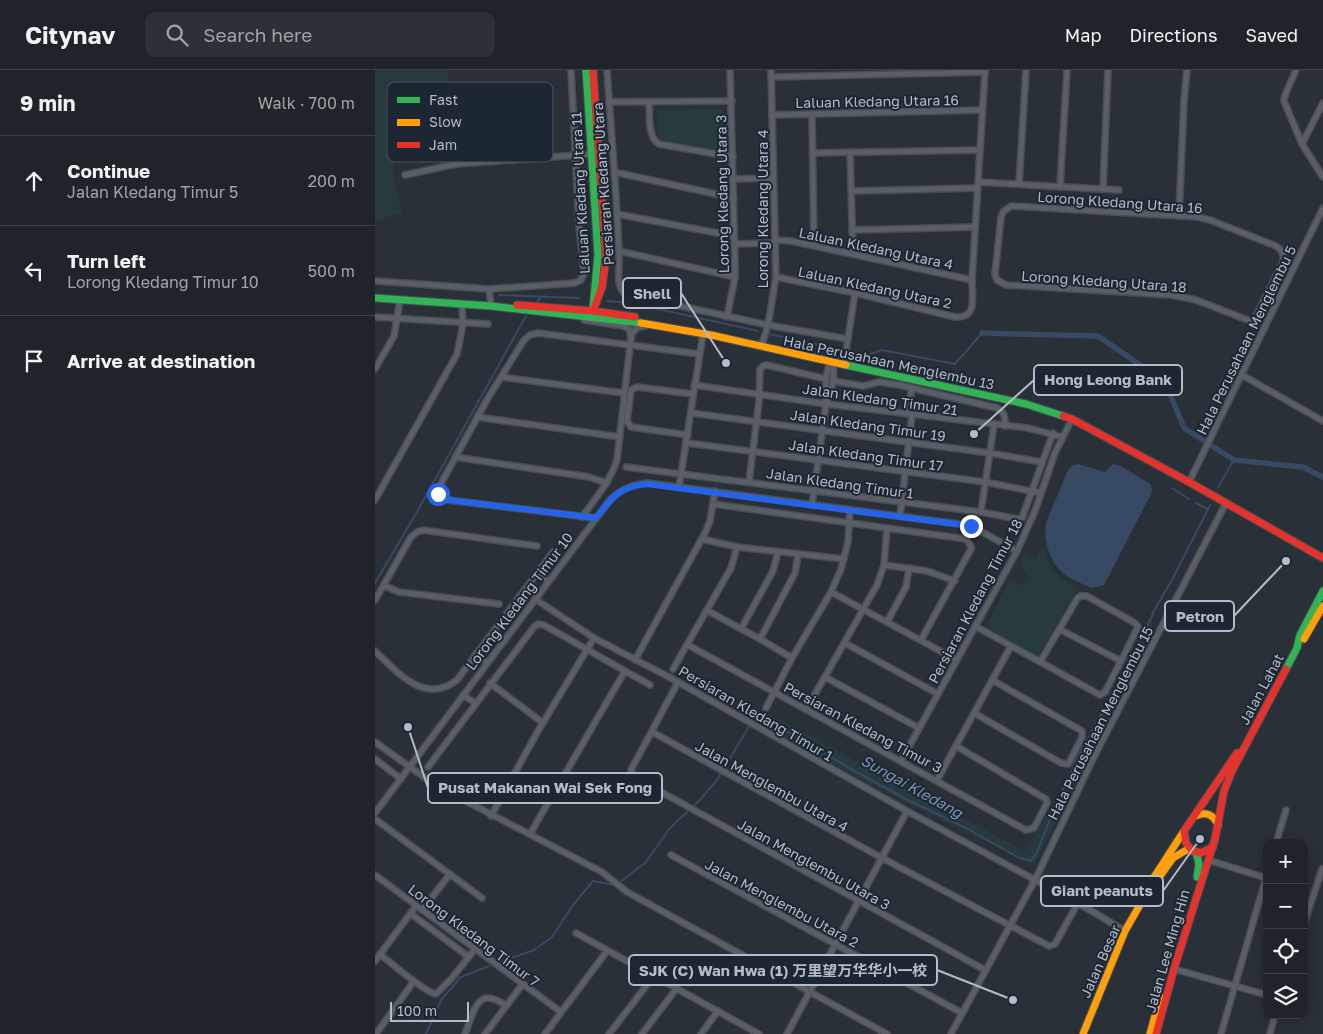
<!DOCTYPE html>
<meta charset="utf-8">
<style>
body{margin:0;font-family:"Golos Text","Noto Sans SC",sans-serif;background:#2d3036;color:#f1f3f6}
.controls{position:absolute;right:15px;bottom:15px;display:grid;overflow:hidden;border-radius:10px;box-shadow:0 2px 12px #0003}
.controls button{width:45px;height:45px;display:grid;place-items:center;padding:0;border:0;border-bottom:1px solid #3d4147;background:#20242a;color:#f1f3f6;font:25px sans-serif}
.scale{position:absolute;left:15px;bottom:12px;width:79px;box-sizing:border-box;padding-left:5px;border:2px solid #b4bcc9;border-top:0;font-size:14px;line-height:18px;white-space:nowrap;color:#b4bcc9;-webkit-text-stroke:4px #1d2633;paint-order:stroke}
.stop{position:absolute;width:15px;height:15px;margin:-11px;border:4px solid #2563eb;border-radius:50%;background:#fff}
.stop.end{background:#2563eb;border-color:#fff;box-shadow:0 1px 5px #0008}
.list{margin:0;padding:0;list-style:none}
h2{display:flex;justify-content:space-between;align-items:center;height:65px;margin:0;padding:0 20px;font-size:21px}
h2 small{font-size:16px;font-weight:400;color:#a2a4a8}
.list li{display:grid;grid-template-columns:32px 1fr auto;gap:15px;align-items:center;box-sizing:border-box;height:90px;padding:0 20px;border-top:1px solid #3d4147}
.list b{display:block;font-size:19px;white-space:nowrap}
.list p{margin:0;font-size:16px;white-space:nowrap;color:#a2a4a8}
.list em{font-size:16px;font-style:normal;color:#a2a4a8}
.icon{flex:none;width:28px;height:28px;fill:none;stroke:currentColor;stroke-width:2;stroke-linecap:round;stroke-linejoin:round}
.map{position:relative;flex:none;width:948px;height:964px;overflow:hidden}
header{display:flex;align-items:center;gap:30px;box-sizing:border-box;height:70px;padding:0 25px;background:#20242a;border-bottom:1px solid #3d4147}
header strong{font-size:24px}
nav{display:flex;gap:28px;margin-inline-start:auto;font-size:18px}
.search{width:350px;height:45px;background:#2d3036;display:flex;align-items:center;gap:12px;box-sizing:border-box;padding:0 18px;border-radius:10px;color:#a2a4a8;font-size:19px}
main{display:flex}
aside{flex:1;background:#20242a}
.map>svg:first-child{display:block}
.green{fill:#273a3e}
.water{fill:#384963}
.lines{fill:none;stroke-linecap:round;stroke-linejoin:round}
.stream{stroke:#384963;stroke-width:2}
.canal{stroke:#384963;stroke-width:5.5}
.street-casing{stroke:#484c53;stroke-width:8}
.fast-casing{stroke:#484c53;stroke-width:9}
.slow-casing{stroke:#484c53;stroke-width:9}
.jam-casing{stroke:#484c53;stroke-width:9}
.street{stroke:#5a5e66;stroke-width:5}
.fast{stroke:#30b455;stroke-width:7}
.slow{stroke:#ff9f0a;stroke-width:7}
.jam{stroke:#e5322d;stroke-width:7}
.route{stroke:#2563eb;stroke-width:6}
.labels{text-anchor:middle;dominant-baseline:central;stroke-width:4;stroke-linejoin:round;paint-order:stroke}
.street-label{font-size:14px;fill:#b4bcc9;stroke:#1d2633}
.water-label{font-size:15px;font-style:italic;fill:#7c92b1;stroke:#1d2633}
.key{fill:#1d2633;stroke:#4a5360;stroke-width:1}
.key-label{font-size:14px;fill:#b4bcc9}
.leader{fill:none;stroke:#b4bcc9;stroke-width:2}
.callout-dot{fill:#b4bcc9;stroke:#1d2633;stroke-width:2}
.callout{fill:#1d2633;stroke:#b4bcc9;stroke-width:2}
.callout-label{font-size:15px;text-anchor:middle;font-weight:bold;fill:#b4bcc9}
</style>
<header>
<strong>Citynav</strong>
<div class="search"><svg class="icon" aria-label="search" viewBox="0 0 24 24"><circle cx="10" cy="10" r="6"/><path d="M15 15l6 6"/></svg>Search here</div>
<nav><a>Map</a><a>Directions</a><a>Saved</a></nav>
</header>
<main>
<aside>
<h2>9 min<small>Walk · 700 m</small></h2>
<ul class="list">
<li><svg class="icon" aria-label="ahead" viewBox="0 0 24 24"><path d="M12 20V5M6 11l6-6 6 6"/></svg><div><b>Continue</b><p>Jalan Kledang Timur 5</p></div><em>200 m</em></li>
<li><svg class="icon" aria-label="left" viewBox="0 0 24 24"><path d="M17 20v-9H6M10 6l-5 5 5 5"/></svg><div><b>Turn left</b><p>Lorong Kledang Timur 10</p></div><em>500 m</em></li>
<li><svg class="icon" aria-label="arrive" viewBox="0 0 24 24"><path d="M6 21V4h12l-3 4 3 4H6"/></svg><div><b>Arrive at destination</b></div></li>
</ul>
</aside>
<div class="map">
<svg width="948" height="964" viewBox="0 0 948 964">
<rect width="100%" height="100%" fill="#2a3038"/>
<!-- green -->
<g class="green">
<path d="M0,0H73L75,22L49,39L19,50L18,103L27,143L0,151Z"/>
<path d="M348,38L351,83L284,69L281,40Z"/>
<path d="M668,476C672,498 684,508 703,518L662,587L613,559L612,555L635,509L647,515L655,510L645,493L649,485L660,490Z"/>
<path d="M771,552L778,555L659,795L536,735L380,653L389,641L650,781L681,730Z"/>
</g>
<!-- water -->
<path class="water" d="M703,394L730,402L738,394L746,396L775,414L777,418L776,424L729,515L717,518C708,514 697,510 689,504C674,493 667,467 672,450L693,400L698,395Z"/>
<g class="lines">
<!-- stream -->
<g class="stream">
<path d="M124,225L204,228"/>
<path d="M232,231L256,233L383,261"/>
<path d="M161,233L166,227"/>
<path d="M394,264L468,280"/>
<path d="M478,282L493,285L507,280L580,294L607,263"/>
<path d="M843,417L859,390"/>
<path d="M797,418L814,429"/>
<path d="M821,433L832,439"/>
<path d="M0,513L42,442L151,246"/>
<path d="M380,653L394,650L476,699L531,729L593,759L644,788L656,791L662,782L681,734L706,681L757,590L780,539L798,508L835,435"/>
<path d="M244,813L271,792L295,758L324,731L342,710L373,658L376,656"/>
<path d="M125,892L159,880L177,867L198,835L218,811L240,815"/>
<path d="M51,964L66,930L86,907L114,896"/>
</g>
<!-- canal -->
<path class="canal" d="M607,263L723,266L790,312L809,358L859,390L928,397L948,407"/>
<defs>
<g id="street">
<path d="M232,0C236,61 242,123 244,184C245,196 240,216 250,224L393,255L473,269"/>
<path d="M921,0L910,25L909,31L927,74L948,107"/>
<path d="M396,7L610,2"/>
<path d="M234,32L357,31"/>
<path d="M274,32C275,45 272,67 284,74L358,87"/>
<path d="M437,44L439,176"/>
<path d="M397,45L607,40"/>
<path d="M927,74L948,33"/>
<path d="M475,82L478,184"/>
<path d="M438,83L605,80"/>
<path d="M239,102L359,128"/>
<path d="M30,105L81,94L216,84"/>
<path d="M358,109L398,108"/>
<path d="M603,112L744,120"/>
<path d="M644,114L651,0"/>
<path d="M685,117L692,0"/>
<path d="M728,119L733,0"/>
<path d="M476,121L602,118"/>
<path d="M636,136L823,147L835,150L901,176C908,181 909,184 908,192L878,252L821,230L796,225L631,215L622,210L620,204L626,147L628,142Z"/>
<path d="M242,144L358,166"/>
<path d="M804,145L809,30L812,0"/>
<path d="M477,160L600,157"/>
<path d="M400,170L416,171L597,210"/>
<path d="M359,174L400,173"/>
<path d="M244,181L360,207"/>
<path d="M401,207L480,223L580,247C603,249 597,226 597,210L610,0"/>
<path d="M0,211L114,219L200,213L206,210L209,203L204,155L196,0"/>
<path d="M114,219L116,236"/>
<path d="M0,247L113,254"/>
<path d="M352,247L360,207V193L355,0"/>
<path d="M209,250L248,256L254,259L256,267"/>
<path d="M386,277L393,255L401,207L396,0"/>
<path d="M469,294L480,223"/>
<path d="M0,299L19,266L25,230"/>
<path d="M867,305L948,351"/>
<path d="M126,307L249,323"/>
<path d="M458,311L488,316L504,312L524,315L622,338C630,342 630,347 630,356"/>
<path d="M319,315L451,334L653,358L687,367"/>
<path d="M452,331C457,318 461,306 457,292"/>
<path d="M316,343L614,383L667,392"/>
<path d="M532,344L537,318"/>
<path d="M102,347L245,367"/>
<path d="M313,365L256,357L252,351L256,320L262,317L318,324"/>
<path d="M312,373L610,412L666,423"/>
<path d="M80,387L214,407L232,413"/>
<path d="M251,397L606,442L643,449L647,448L678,363"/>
<path d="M374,412L384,331L385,299L388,296L392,295L451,309"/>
<path d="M814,412L948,138"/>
<path d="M304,417L328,264"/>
<path d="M0,430L82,284L88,254L87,235"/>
<path d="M338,434L591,469L596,476V479L546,570"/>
<path d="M437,435L451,334V309L453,298L457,292"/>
<path d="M606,442L619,355"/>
<path d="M525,446L537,345"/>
<path d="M207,447C220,429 235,412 242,390L256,267C259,259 262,257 271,256"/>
<path d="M221,448L73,430L63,424V419L113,328L149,270L155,265L163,263L324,284"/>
<path d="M327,469L362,477L469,489"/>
<path d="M509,495L552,501L580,511"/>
<path d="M162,503L173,511"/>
<path d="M10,516L24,522L124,534"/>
<path d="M456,522L582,590"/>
<path d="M160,529L219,568L294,607L532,741L703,833L750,861"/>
<path d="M0,530L36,467L42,462L48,460L162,476"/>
<path d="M333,541L385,569L417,588"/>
<path d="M512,552L531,517L534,498"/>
<path d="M600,556L725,625L730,622L746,591"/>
<path d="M366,559L398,501L403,482"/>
<path d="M385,569L420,503L423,485"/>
<path d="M470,573L563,624"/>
<path d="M313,575L651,760L659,758L672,733L671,729L581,676"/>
<path d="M0,581C23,603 50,635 82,610L178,482"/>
<path d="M100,585L112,593"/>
<path d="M260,590L331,461L335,451L340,421"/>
<path d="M665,592L702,529L705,526H712L760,553L763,557L746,591L684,559"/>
<path d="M298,599L356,498L362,477"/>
<path d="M250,601L275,615"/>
<path d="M450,607L544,658"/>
<path d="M303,612L256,700L259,707L610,900"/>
<path d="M115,613L168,653"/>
<path d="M88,625L100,633"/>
<path d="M391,638L417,588L456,522L466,499L473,472L475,440"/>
<path d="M431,640L502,515L509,495L512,458"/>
<path d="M599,643L686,693L693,694L695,691L707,667V661L617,610"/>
<path d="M277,662L507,788L674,876L680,874L703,833"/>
<path d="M0,672L60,715L227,802L252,822L512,964"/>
<path d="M0,689L26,709"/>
<path d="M526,691L642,481L660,441L680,383L697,349"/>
<path d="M53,697L159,557L163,554L169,555L250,601L155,764"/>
<path d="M562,710L636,576"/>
<path d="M0,743L235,430C246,419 257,415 272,413L584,454L596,456L642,481"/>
<path d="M116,746L163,661L219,568"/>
<path d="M0,749L107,828"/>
<path d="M901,773L911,740"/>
<path d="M296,785L587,943"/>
<path d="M833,790L891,808"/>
<path d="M0,805L186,942"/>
<path d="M47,840L75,804"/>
<path d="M36,844L94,887"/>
<path d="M929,854L947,799"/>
<path d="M201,863L384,964"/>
<path d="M5,884C16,893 49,922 61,924L77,908L100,879"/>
<path d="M0,891L41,836"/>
<path d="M799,899L892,925"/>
<path d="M1,964L39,911"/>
<path d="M90,964C99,942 102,914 131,936"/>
<path d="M110,964L147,915"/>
<path d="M170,964L232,881"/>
<path d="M234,964L279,906"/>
<path d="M267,964L302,918"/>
<path d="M326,964L343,941"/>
<path d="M412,964L532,741"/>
<path d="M576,964L660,810L721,683L851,433"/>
<path d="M846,964L892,804"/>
<path d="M895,964L900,945"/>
</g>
<g id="fast">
<path d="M211,0L223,185L218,238"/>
<path d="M0,228L116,236L266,253"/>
<path d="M471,295L651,334L688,346"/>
<path d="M911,599L922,578L925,565L948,521"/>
<path d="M821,782L824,794L822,807"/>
</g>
<g id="slow">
<path d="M266,253L336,265L471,295"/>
<path d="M929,569L948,536"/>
<path d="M820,746C831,741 838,744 843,755"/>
<path d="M778,816L798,788L813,779"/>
<path d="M708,964L750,861L774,819V815L809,761"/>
<path d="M775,964L785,927"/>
</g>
<g id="jam">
<path d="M218,0L231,188L227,217L218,241"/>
<path d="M142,235L218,241L260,247"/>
<path d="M688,346L697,349L814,412L948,488"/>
<path d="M838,777L826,783L817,781L811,773L809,761L862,683"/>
<path d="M781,964L799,899L840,769L849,721L857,701L911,599"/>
</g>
</defs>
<!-- street casing -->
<use href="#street" class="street-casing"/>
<!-- fast casing -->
<use href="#fast" class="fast-casing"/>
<!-- slow casing -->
<use href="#slow" class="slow-casing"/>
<!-- jam casing -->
<use href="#jam" class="jam-casing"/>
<!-- street -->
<use href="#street" class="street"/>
<!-- fast -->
<use href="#fast" class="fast"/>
<!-- slow -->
<use href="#slow" class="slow"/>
<!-- jam -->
<use href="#jam" class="jam"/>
</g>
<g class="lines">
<!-- route -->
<path class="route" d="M63,424L74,430L221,448C236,428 245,416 272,414L596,456"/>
</g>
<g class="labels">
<!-- street labels -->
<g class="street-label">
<text transform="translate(502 31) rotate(-1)">Laluan Kledang Utara 16</text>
<text transform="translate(228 114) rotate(-94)">Persiaran Kledang Utara</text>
<text transform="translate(205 123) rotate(-93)">Laluan Kledang Utara 11</text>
<text transform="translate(347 124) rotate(-91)">Lorong Kledang Utara 3</text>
<text transform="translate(745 132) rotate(4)">Lorong Kledang Utara 16</text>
<text transform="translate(387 139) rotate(-90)">Lorong Kledang Utara 4</text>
<text transform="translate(501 178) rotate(12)">Laluan Kledang Utara 4</text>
<text transform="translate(729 211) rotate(4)">Lorong Kledang Utara 18</text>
<text transform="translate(500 217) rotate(12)">Laluan Kledang Utara 2</text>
<text transform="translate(871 270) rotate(-64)">Hala Perusahaan Menglembu 5</text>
<text transform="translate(514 292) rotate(12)">Hala Perusahaan Menglembu 13</text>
<text transform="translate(505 329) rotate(8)">Jalan Kledang Timur 21</text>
<text transform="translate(493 355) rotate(8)">Jalan Kledang Timur 19</text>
<text transform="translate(491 385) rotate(8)">Jalan Kledang Timur 17</text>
<text transform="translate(465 413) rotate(8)">Jalan Kledang Timur 1</text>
<text transform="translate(144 531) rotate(-53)">Lorong Kledang Timur 10</text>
<text transform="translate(600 531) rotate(-62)">Persiaran Kledang Timur 18</text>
<text transform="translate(886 619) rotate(-62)">Jalan Lahat</text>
<text transform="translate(381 643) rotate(30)">Persiaran Kledang Timur 1</text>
<text transform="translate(725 653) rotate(-63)">Hala Perusahaan Menglembu 15</text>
<text transform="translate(488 657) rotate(28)">Persiaran Kledang Timur 3</text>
<text transform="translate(397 716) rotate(29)">Jalan Menglembu Utara 4</text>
<text transform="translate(439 794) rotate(29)">Jalan Menglembu Utara 3</text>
<text transform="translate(407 833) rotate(28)">Jalan Menglembu Utara 2</text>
<text transform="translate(99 865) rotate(37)">Lorong Kledang Timur 7</text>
<text transform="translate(792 881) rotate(-74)">Jalan Lee Ming Hin</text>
<text transform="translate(725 891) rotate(-66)">Jalan Besar</text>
</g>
<!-- water labels -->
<g class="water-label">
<text transform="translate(537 716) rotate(29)">Sungai Kledang</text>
</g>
</g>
<!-- legend -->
<rect x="12" y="12" width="166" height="80" rx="8" class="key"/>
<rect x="22" y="27" width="23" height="6" fill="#30b455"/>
<rect x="22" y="49" width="23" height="7" fill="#ff9f0a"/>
<rect x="22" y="72" width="23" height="6" fill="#e5322d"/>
<g class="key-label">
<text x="54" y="35">Fast</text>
<text x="54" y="57">Slow</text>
<text x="54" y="80">Jam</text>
</g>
<!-- callouts -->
<path class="leader" d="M351 293L306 223M599 364L659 310M911 491L859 546M33 657L53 718M825 769L788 821M638 930L562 900"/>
<g class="callout-dot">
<circle cx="351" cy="293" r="5"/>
<circle cx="599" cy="364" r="5"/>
<circle cx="911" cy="491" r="5"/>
<circle cx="33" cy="657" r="5"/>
<circle cx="825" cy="769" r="5"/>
<circle cx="638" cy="930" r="5"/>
</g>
<g class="callout">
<rect x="248" y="208" width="58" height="30" rx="5"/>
<rect x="659" y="295" width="148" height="30" rx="5"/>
<rect x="790" y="531" width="69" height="30" rx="5"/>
<rect x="53" y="703" width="234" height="30" rx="5"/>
<rect x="666" y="806" width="122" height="30" rx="5"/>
<rect x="254" y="885" width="308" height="30" rx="5"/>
</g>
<g class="callout-label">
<text x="277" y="229">Shell</text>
<text x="733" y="315">Hong Leong Bank</text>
<text x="825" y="552">Petron</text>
<text x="170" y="723">Pusat Makanan Wai Sek Fong</text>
<text x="727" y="826">Giant peanuts</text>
<text x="408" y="906">SJK (C) Wan Hwa (1) 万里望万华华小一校</text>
</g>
</svg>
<div class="controls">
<button>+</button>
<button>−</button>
<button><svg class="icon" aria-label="locate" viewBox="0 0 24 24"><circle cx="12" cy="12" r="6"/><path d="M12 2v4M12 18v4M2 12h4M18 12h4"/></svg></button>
<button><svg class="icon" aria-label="layers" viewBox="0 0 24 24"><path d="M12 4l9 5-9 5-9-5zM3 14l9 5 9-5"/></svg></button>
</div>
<div class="scale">100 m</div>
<div class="stop" style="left:63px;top:424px"></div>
<div class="stop end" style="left:596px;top:456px"></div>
</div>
</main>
